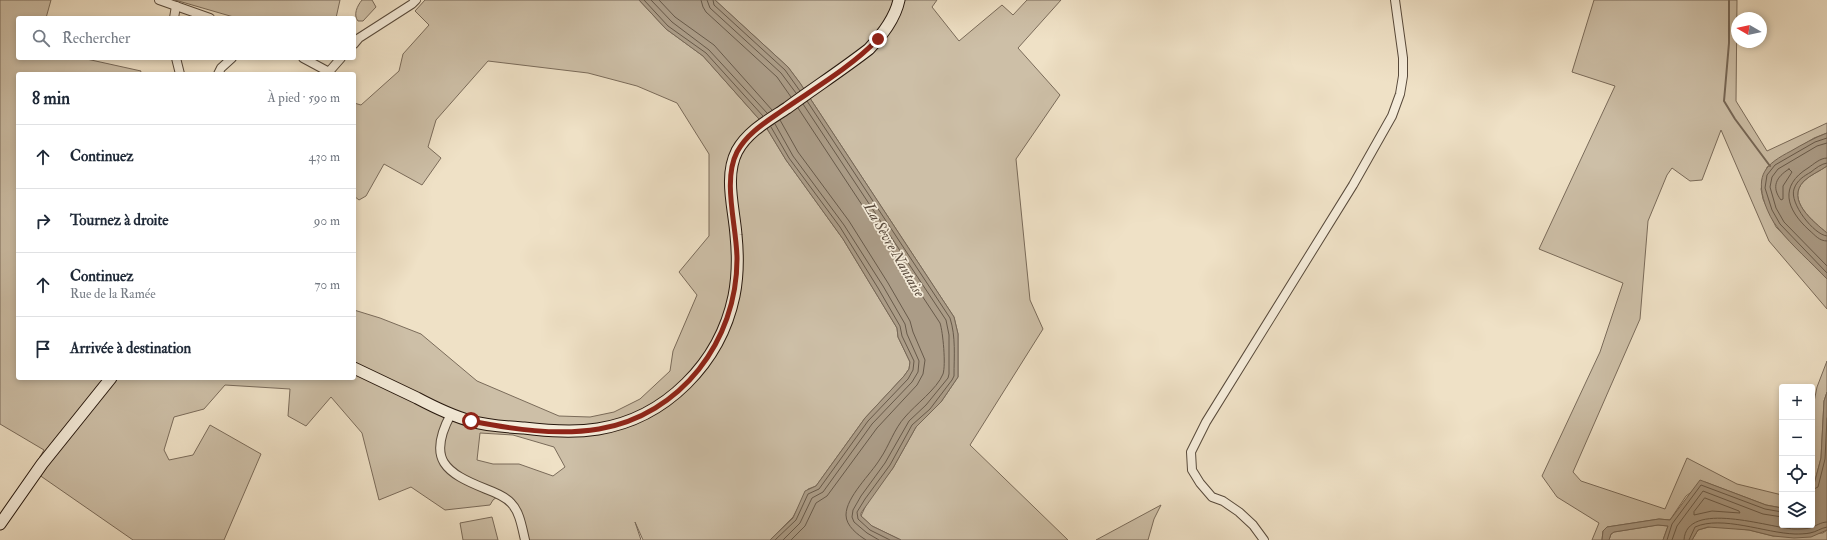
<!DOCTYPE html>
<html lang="fr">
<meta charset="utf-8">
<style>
body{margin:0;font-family:"IM FELL Double Pica",serif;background:#f2f2f3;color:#1f2937}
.controls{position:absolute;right:12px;bottom:12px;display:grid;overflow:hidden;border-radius:4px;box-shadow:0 2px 6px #0003}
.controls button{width:36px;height:36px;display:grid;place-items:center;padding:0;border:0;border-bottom:1px solid #e0e1e3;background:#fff;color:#1f2937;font:20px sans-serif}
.compass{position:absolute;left:1731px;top:12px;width:36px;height:36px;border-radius:50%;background:#fff;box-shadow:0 2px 6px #0003;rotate:279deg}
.stop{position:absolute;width:12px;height:12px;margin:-9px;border:3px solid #8f2418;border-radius:50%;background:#fff}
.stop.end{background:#8f2418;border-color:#fff;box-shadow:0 1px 4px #0008}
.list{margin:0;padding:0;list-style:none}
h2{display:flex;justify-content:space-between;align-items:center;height:52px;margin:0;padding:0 16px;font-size:17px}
h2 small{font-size:13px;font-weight:400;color:#747a83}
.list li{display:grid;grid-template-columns:26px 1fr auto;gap:12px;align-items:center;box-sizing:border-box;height:64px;padding:0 16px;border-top:1px solid #e0e1e3}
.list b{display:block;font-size:15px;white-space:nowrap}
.list p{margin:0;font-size:13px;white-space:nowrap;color:#747a83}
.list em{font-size:13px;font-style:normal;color:#747a83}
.icon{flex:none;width:22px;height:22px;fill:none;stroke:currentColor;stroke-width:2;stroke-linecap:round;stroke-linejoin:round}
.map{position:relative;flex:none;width:1827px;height:540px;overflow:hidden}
.search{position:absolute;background:#fff;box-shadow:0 2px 6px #0003;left:16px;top:16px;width:340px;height:44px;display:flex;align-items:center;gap:10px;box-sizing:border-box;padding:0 14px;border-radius:4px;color:#747a83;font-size:15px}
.panel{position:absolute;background:#fff;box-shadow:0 2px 6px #0003;left:16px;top:72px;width:340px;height:308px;border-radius:4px}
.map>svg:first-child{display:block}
.green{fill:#cdbfa7;stroke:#7a6b5a;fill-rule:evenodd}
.water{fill:#ab9c87;stroke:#766756}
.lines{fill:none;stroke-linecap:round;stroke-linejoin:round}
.shore{stroke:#685a4a;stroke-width:1}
.stream{stroke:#766756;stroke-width:2}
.street-casing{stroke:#584a3b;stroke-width:10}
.secondary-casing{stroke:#26170d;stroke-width:13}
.street{stroke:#f5ecda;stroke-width:8}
.secondary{stroke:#f5ecda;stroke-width:11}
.route{stroke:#8f2418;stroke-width:5}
.labels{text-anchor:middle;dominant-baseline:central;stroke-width:3.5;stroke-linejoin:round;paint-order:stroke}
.water-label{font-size:15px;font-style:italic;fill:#5b4c3e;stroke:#f5ecda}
</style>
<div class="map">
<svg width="1827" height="540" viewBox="0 0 1827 540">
<rect width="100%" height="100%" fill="#efe1c6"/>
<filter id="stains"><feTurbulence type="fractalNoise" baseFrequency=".005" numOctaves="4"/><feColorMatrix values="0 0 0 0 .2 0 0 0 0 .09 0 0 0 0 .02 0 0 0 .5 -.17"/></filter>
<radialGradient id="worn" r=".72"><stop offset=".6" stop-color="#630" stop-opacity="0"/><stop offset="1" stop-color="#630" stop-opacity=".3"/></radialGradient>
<!-- green -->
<g class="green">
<path d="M0,0H51L46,18H18V58H82L141,71L140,74H18V378H354V310L380,318L421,334L477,381L559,416L590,417L614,412L640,399L670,371L673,351L697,295L679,272L709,236V154L677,103L637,86L588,73L488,61L436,120L428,147L441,158L422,185L384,164L366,196L359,200L354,196V103L361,105L399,71L403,54L429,25L415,11L425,0H639L666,29L703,56L766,127L786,160L843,239L897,328L898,337L910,362L909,369L904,376L865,418L816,486L808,489L793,517L770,540H643L635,522L641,540H529L523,516L504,492L493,500L490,505L445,510L411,487L379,500L362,433L331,397L306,426L288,416L290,389L225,385L204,409L174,417L164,450L169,460L193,455L210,425L261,454L224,540H133L32,470L44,450L0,424ZM480,433L513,435L554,447L565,467L553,476L519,464H493L477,460Z"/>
<path d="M175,0H340L336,18H237Z"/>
<path d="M362,0H372L376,7L363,21H358C353,15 357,6 362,0Z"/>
<path d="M715,0H937L932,7L959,41L1002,5L1013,15L1027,0H1061L1018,48L1060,95L1016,159L1030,300L1043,329L970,445L1068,540H901L872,526L861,516L868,501L893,468L916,427L941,402L958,377V334L954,317L800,83L788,67Z"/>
<path d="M1594,0H1737L1736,101L1767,151L1827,123V133L1814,138L1767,167L1761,189L1763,199L1776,227L1827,279V309L1769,241L1721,130L1702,180L1690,181L1672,168L1667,175L1648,221L1640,319L1573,472L1581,481L1665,509L1687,458L1737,484L1782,495V508L1766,505L1705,482L1686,496L1670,520L1659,519L1607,527L1603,531L1602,540H1592L1599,523L1557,497L1542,476L1600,352L1623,283L1539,249L1615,86L1572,72Z"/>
<path d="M1827,166V233C1814,222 1785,200 1804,181C1810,175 1820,171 1827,166Z"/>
<path d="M1827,361V392L1824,401L1821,458L1812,492V412L1817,387Z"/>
<path d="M1161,505L1154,519L1148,540H1096Z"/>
<path d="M492,517L498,540H463L460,523Z"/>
<path d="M1658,525L1668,526L1663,540H1609L1611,534L1614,532Z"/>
<path d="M1713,526L1749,530L1773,536L1823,533L1827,530V540H1692L1698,530Z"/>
</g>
<!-- water -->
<g class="water">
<path d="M639,0H715L788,67L800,83L954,317L958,334V377L941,402L916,427L893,468L861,513V516L872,526L901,540H770L793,518L805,491L816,486L865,418L904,376L909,369L910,362L898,337L897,328L843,239L786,160L766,127L703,56L666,29Z"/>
<path d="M1827,133V166C1820,171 1810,175 1804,181C1785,200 1814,222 1827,233V279C1811,262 1793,247 1778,228C1772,221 1768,212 1765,204C1755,174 1766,164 1791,151C1803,144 1814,138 1827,133Z"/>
<path d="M1827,392V530L1811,537L1794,538L1773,536L1749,530L1708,527L1698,530L1692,540H1663L1668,526L1658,525L1614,532L1611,534L1609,540H1602L1603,531L1607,527L1659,519L1670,520L1700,480L1766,505L1782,508V525H1812V492L1821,458L1824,401Z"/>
</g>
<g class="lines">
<!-- shore -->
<g class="shore">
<path d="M644,0L668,26L706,53L763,116"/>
<path d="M651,0L672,22L709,50L767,113"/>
<path d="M659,0L675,17L714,45L772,110"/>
<path d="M701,0L703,7L706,12L777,77L791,97"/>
<path d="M707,0L710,8L781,73L796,93"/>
<path d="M713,0L714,5L785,70L800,91"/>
<path d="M807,101L950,318C956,337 954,356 954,376L952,380L930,409L912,425L890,465L865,499L857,512L858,519L870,530L890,540"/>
<path d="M803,104L946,320L949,335V374L948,378L926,405L909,421L885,463L861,496L853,510L852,517L854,522L867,533L879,540"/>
<path d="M798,108L940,323C943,332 946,365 943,374C937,389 915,405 905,417C894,429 889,446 880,459C871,474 846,497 846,515C846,526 858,535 866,540"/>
<path d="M780,120L798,152L849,221L888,283L910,321L913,332L925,360L923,374L917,385L877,428L827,496L816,503L805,526L791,540"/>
<path d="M775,124L793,156L844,225L883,286L905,324L907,334L919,361L918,372L912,382L872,424L823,492L812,498L800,523L783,540"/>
<path d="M771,127L789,158L840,227L878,288L900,326L902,336L914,361L913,370L908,379L868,421L819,489L808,494L796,520L775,540"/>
<path d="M1827,138L1815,142L1775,165L1767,175L1765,188L1772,210L1780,224L1827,273"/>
<path d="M1827,143L1817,146L1778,169L1772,177L1770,187L1776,208L1784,222L1827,266"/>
<path d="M1827,158C1820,158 1814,164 1808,168C1779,186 1786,209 1809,230C1815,235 1819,241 1827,241"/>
<path d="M1827,163C1821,164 1816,168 1811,172C1804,176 1797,180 1794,189C1789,203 1814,235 1827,236"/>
<path d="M1789,169L1792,172L1783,186V199L1781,200C1771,187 1776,177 1789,169Z"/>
<path d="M1812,490L1818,487L1825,459L1827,418"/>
<path d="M1705,498L1739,511L1740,513L1712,511L1694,515V512Z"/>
<path d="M1667,540L1672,524L1701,485L1765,509L1782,512"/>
<path d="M1672,540L1677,526L1703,491L1763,514L1782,517"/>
<path d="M1684,540C1686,499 1770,528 1794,529C1799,529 1805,529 1810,528C1816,526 1821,522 1827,522"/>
<path d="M1689,540L1695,527C1722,515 1765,533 1795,534C1799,534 1805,534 1810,533C1816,532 1821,528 1827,527"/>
</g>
<!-- stream -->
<path class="stream" d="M1729,0V43L1724,101L1735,119L1770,166"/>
<defs>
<g id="street">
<path d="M159,0L210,18"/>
<path d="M174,18L176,6"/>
<path d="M354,44L359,38L412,4L416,0"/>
<path d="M176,58L180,74"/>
<path d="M303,58L329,72"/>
<path d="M218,74L221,68L232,58"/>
<path d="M327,74L341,58"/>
<path d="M451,414C426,460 446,473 486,489C494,492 505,496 511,503C520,512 522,528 525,540"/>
<path d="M1264,540L1253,525L1239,512L1223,501L1212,497L1200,483L1192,470L1191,452L1206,422L1353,185L1392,116L1400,94L1403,76V58L1395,0"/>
</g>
<g id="secondary">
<path d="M354,368C375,378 396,388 417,398C434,407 452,416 471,421C488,426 507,427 524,428C549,431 573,433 598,429C666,418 720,363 734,296C738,276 738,255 736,235C734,208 724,176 737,151C748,131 769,120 787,108C814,88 842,70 869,49C882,35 895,19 899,0"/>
<path d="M0,524L42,464L111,378"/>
</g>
</defs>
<!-- street casing -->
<use href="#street" class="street-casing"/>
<!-- secondary casing -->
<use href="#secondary" class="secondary-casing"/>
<!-- street -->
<use href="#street" class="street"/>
<!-- secondary -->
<use href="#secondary" class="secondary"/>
</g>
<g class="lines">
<!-- route -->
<path class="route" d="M471,421C512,429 557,436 599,429C681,415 737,341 737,259C737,227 722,181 737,152C747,133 766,122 783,110C815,88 851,67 878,39"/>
</g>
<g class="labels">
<!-- water labels -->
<g class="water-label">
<text transform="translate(894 250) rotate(60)">La Sèvre Nantaise</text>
</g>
</g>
<rect width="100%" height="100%" filter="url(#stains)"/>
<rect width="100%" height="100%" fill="url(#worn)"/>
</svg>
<div class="controls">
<button>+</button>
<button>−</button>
<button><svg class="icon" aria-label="locate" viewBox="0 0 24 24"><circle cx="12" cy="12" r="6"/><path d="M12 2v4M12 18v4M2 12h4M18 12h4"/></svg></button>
<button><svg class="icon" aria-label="layers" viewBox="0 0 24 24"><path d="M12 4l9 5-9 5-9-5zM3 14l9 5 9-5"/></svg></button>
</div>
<svg class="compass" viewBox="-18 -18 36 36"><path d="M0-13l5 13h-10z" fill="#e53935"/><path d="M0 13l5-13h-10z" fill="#747a83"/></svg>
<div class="stop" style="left:471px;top:421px"></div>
<div class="stop end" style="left:878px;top:39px"></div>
<div class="search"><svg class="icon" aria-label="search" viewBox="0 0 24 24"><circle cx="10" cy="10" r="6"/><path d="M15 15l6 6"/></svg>Rechercher</div>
<section class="panel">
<h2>8 min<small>À pied · 590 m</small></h2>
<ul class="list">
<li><svg class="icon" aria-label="ahead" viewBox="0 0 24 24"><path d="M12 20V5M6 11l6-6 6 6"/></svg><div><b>Continuez</b></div><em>430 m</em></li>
<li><svg class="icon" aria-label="right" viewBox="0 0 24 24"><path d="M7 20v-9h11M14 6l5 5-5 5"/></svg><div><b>Tournez à droite</b></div><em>90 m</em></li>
<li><svg class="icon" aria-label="ahead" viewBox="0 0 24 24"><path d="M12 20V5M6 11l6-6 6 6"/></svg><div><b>Continuez</b><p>Rue de la Ramée</p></div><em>70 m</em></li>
<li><svg class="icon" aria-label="arrive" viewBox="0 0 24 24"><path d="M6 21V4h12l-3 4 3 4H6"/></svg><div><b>Arrivée à destination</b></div></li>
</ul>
</section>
</div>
